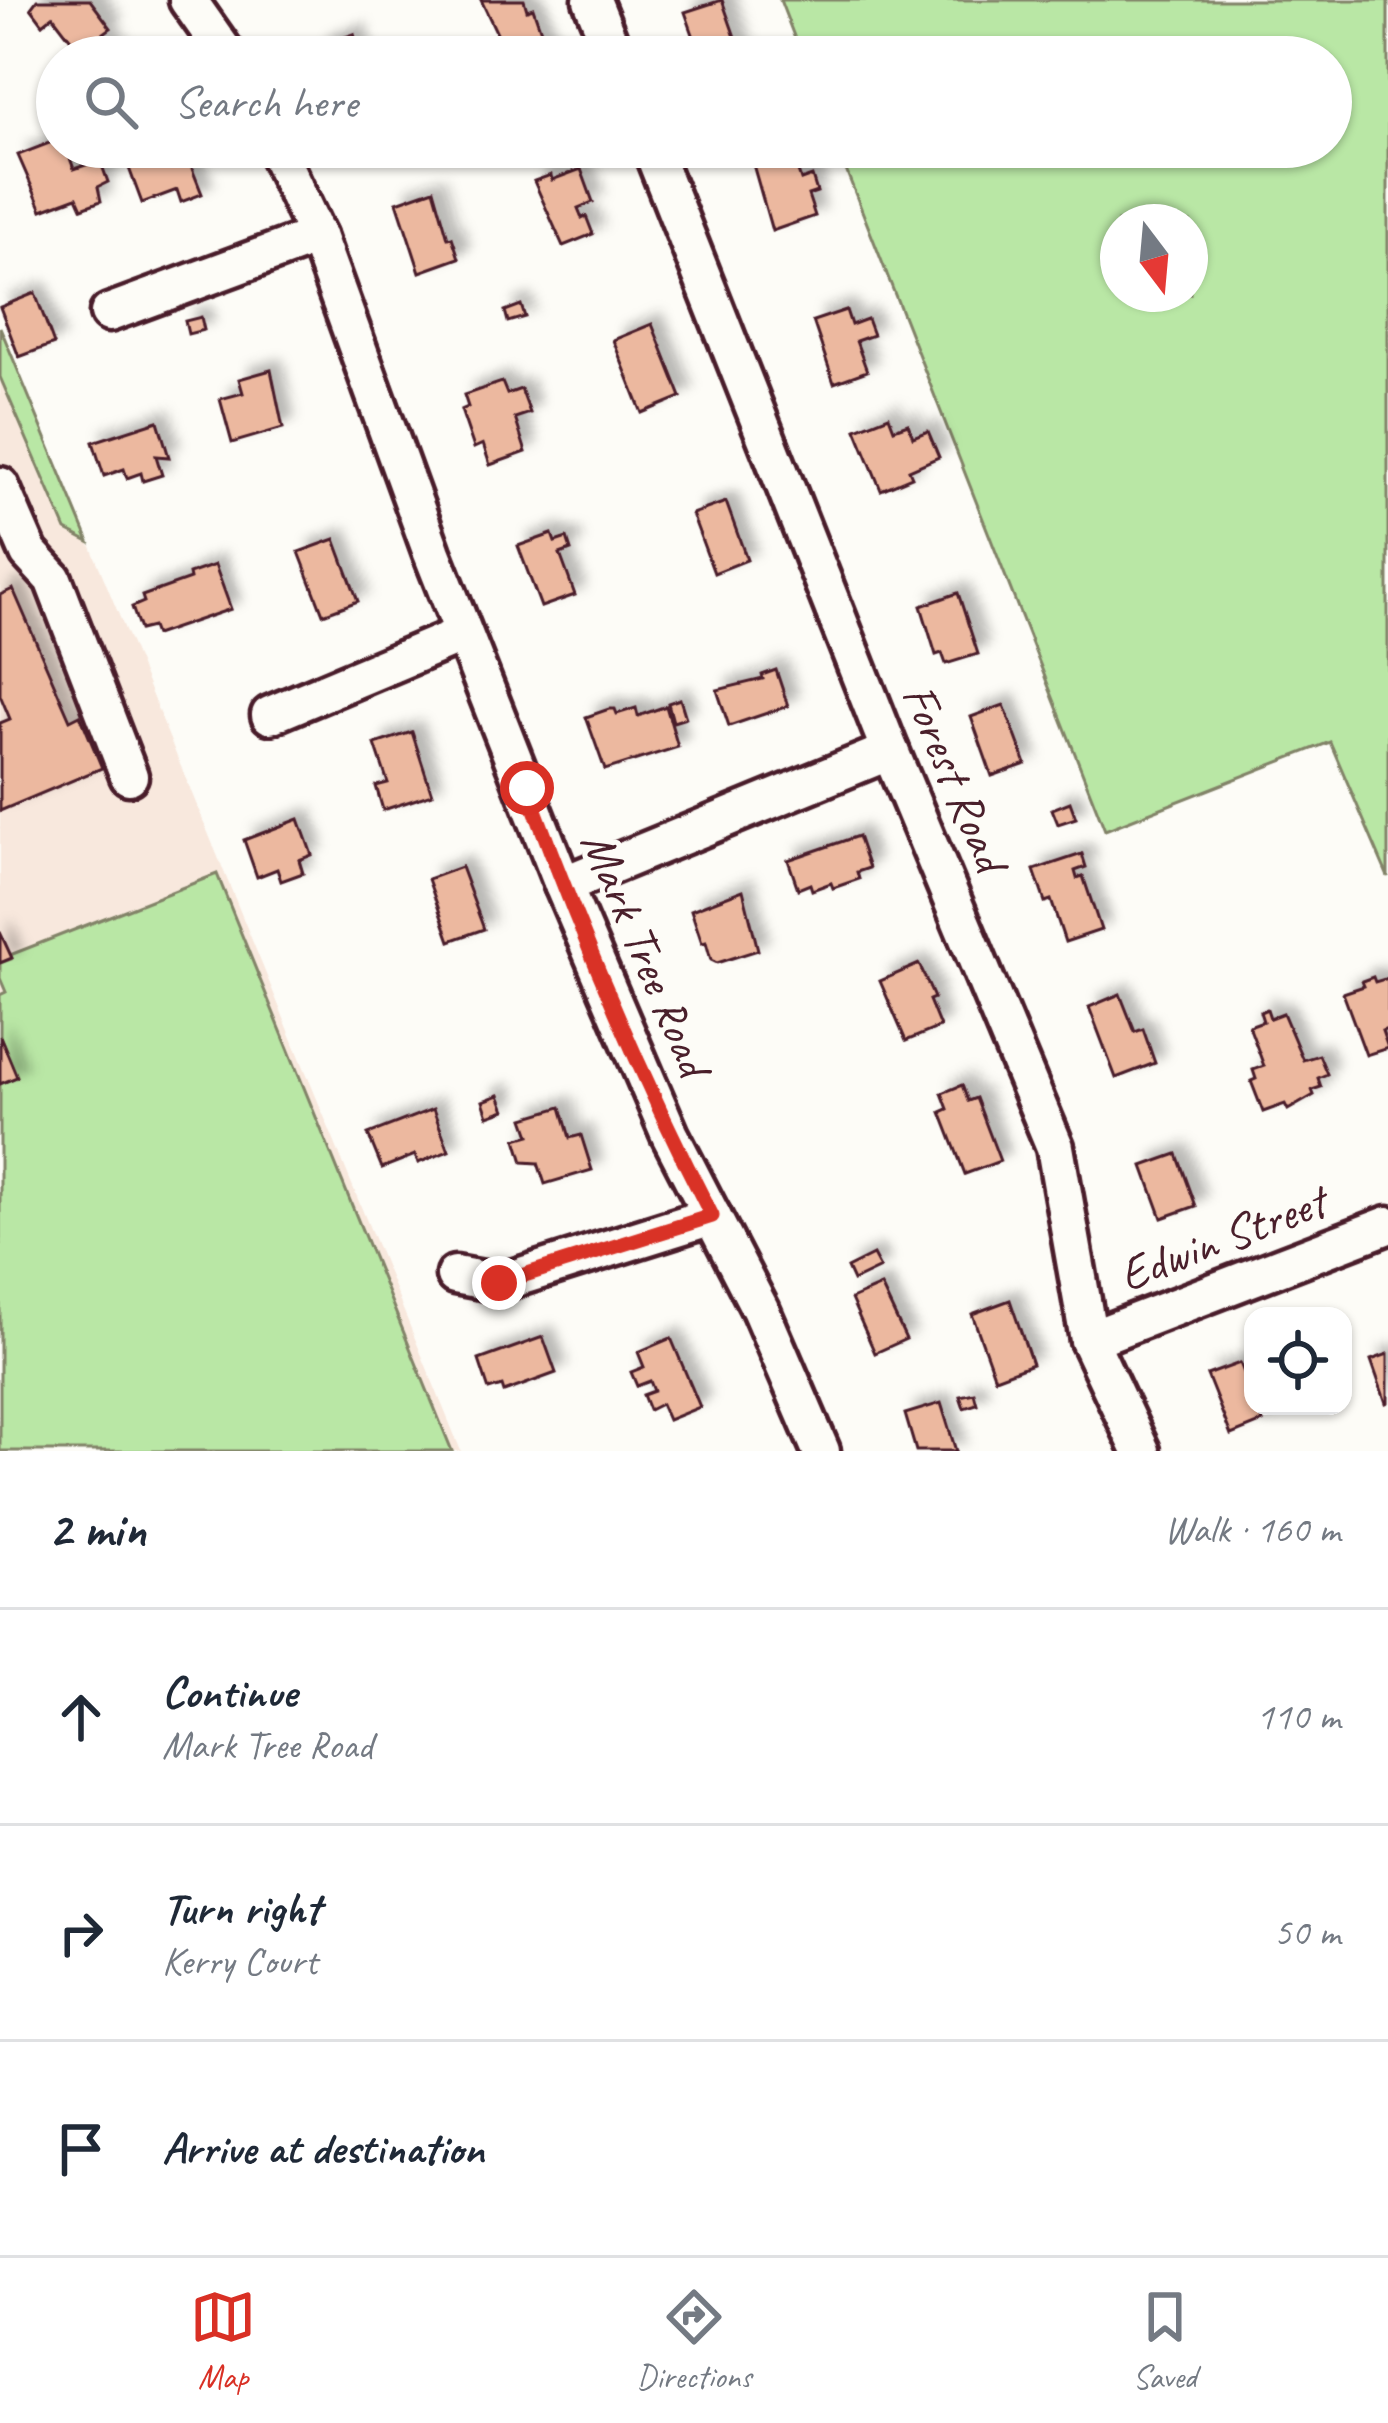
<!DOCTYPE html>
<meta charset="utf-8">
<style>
body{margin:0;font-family:Caveat,sans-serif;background:#f6f6f7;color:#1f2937}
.controls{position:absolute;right:36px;bottom:36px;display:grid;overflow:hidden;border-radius:24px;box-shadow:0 3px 9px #0004}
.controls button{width:108px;height:108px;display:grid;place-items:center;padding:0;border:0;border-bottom:3px solid #e0e1e3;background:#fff;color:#1f2937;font:60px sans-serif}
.compass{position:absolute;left:1100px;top:204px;width:108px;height:108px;border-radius:50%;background:#fff;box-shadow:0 3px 9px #0004;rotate:164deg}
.stop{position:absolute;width:36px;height:36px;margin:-27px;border:9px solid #d93025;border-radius:50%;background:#fff}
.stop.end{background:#d93025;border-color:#fff;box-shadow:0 3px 12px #0008}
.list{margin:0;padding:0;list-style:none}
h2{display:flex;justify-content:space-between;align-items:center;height:156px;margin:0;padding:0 48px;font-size:51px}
h2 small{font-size:39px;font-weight:400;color:#747a83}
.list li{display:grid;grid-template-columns:78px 1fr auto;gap:36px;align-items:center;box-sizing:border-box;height:216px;padding:0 48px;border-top:3px solid #e0e1e3}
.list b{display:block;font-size:45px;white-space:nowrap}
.list p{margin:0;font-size:39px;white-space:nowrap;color:#747a83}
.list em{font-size:39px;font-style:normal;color:#747a83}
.icon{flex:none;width:66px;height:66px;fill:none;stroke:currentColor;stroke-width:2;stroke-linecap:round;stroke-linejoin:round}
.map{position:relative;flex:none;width:1388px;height:1451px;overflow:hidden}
.search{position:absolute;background:#fff;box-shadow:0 3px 9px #0004;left:36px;right:36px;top:36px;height:132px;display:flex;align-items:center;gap:30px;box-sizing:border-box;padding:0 42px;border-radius:66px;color:#747a83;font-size:45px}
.sheet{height:804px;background:#fff}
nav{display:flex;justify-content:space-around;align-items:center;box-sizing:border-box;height:168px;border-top:3px solid #e0e1e3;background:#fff;font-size:33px;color:#747a83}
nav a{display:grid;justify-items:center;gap:6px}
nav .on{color:#d93025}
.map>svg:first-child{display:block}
.built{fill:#f8e8dd}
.green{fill:#b9e7a5;stroke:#828368;stroke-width:3;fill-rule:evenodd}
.building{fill:#ecb89f;stroke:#4a1f2b;stroke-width:3;filter:url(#shadow)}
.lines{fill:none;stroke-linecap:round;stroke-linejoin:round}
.minor-casing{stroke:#4a1f2b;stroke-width:45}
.minor{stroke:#fdfcf7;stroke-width:36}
.route{stroke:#d93025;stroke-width:15}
.labels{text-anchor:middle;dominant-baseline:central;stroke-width:10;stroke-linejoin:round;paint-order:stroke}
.street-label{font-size:48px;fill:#4a1f2b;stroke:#fdfcf7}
</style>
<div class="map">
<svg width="1388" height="1451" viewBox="0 0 1388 1451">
<defs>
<filter id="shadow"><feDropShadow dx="10" dy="-10" stdDeviation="6" flood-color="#0004"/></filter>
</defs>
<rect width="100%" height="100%" fill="#fdfcf7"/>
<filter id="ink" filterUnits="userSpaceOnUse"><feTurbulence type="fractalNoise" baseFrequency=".00833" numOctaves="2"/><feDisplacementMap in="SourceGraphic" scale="24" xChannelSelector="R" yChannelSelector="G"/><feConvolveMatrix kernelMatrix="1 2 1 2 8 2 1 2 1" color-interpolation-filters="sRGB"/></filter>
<g filter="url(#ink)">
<!-- built -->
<path class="built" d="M0,327L31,400L461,1451H0Z"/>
<!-- green -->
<g class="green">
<path d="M780,0H1388V877L1330,742L1105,830L837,147H1331V57H802ZM1118,222H1190V294H1118Z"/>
<path d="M0,327L89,542L66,530L0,377Z"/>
<path d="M217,874L452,1451H0V1084L17,1076L0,1036V995L6,992L0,978V963L11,959L10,955Z"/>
</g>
<!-- building -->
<g class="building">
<path d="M37,0H90L111,28L104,33L116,49L105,57L95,44L82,54L53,16L43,24L31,8Z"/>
<path d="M481,0H524L527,10L533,8L550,57H508Z"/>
<path d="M722,0L742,57H701L685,12Z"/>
<path d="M354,34L361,57H322L319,46Z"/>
<path d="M57,140V147H66L74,169L100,160L108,182L98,187L101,201L82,208L77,197L42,210L18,155Z"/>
<path d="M137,147H166L171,162L187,156L202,194L181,202L177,190L142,203L123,152Z"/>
<path d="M790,148L801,180L812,176L817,192L808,195L815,216L772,231L752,161Z"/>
<path d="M581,169L593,202L578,208L582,218L586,216L593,234L563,246L534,181L551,175L552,180Z"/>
<path d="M434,189L448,238L452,237L459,258L420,272L397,202Z"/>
<path d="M35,293L54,344L19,357L0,307Z"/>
<path d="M521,305L525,317L508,322L505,311Z"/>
<path d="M846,310L851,325L867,319L873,335L856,341L867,371L834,383L813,321Z"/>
<path d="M201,317L204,330L188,334L185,321Z"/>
<path d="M652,324L681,397L642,413L613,340Z"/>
<path d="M271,370L283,428L232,443L220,399L243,393L239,379Z"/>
<path d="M502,382L507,394L521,389L530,413L515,418L526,452L490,465L483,444L474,448L461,410L468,407L464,395Z"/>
<path d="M889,416L894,429L908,424L913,437L928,431L939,457L909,470L912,477L881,490L856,429Z"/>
<path d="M158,421L169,457L156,456L162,475L143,481L141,473L127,478L124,469L104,476L93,442Z"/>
<path d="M726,502L747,560L714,573L692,514Z"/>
<path d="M552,534L555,542L567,538L571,550L560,554L575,595L541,607L518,546Z"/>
<path d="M335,539L358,601L323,614L299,552Z"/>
<path d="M215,565L231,609L155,635L152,627L140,630L132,607L144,602L142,596L190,579L189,574Z"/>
<path d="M13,589L70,720L80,715L102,768L0,811V723L10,719L0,695V595Z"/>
<path d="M958,593L978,654L946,664L942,653L936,655L921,606Z"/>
<path d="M776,670L788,706L729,726L717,690L763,679L762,675Z"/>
<path d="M680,699L686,718L673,722L668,703Z"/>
<path d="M1004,705L1026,764L992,776L971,717Z"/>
<path d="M666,706L678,747L605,770L586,717L609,709H615L617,714L636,708L638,716Z"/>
<path d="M412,732L432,794L383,810L376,786L388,783L375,744Z"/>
<path d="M1070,802L1076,818L1058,824L1052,809Z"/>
<path d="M299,819L312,855L299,860L303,873L281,881L277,869L257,877L244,840Z"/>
<path d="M858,836L869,868L857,872L859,879L833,888L831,883L812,890L810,884L798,889L788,860Z"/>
<path d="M1082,854L1086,867L1075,871L1077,878L1083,876L1101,930L1065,942L1051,900L1045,902L1034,870Z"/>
<path d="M461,867L484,929L450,941L428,879Z"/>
<path d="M743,890L758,950L717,963L711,960L706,942L702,943L691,910Z"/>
<path d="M0,932L12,958L0,963Z"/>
<path d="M919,964L934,998L929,1000L940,1027L906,1041L880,981Z"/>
<path d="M1373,977L1375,982L1388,978V1029L1382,1031L1388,1048L1366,1055L1343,993L1364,986L1362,981Z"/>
<path d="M1120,994L1135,1032L1143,1029L1155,1063L1116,1078L1089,1007Z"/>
<path d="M1267,1009L1270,1018L1283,1013L1303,1060L1319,1055L1327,1074L1318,1078L1321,1087L1312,1090L1314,1095L1288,1110L1285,1104L1263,1112L1251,1081L1256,1079L1253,1070L1264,1066L1249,1026L1263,1021L1260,1012Z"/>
<path d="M0,1036L17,1077L0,1084Z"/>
<path d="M962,1085L968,1101L976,1098L1000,1161L965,1174L941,1112L948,1109L942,1093Z"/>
<path d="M499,1095L505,1110L488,1116L483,1101Z"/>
<path d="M561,1107L570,1138L581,1135L592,1170L545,1184L538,1163L523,1162L516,1139L530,1135L524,1118Z"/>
<path d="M433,1109L449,1151L418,1163L415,1155L382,1168L368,1134Z"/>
<path d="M1177,1154L1196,1206L1162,1218L1143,1166Z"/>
<path d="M873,1255L880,1268L853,1281L847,1268Z"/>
<path d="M881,1286L906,1339L875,1353L851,1299Z"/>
<path d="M1010,1300L1032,1364L995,1378L972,1314Z"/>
<path d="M543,1337L556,1373L504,1392L502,1386L489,1390L479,1360Z"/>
<path d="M671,1338L700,1407L668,1420L661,1404L649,1410L643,1395L654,1391L650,1381L637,1386L631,1372L644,1367L638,1352Z"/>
<path d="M1388,1354V1402L1386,1403L1371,1360Z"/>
<path d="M1240,1363L1253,1395V1406H1257L1263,1422L1231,1435L1207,1375Z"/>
<path d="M974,1393L977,1404L964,1408L960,1396Z"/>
<path d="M941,1403L956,1451H916L905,1414Z"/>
</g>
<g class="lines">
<defs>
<g id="minor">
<path d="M188,0L228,57"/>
<path d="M592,0L615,57"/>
<path d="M275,147L317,236L432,553L563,885L670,1135L760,1309L821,1451"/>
<path d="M651,147L890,751L1055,1147L1089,1340L1141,1451"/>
<path d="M109,313L317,236"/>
<path d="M0,486L29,553L53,579L129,776"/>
<path d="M270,715L463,634"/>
<path d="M563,885L890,751"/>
<path d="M455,1275L499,1283L712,1216"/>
<path d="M1089,1340L1388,1225"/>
</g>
</defs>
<!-- minor casing -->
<use href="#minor" class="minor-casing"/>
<!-- minor -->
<use href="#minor" class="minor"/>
</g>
</g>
<g class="lines" filter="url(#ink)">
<!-- route -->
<path class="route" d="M499,1283L712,1216C641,1078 580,933 527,788"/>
</g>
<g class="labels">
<!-- street labels -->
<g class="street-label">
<text transform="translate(955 777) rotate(67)">Forest Road</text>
<text transform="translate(646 953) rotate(67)">Mark Tree Road</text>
<text transform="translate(1222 1238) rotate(-21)">Edwin Street</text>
</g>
</g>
</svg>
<div class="controls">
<button><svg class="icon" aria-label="locate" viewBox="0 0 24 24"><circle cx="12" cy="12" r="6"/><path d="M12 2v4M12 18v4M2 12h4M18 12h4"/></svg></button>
</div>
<svg class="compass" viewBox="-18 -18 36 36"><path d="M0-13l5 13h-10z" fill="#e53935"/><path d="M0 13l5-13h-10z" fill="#747a83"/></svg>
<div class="stop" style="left:527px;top:788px"></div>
<div class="stop end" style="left:499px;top:1283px"></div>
<div class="search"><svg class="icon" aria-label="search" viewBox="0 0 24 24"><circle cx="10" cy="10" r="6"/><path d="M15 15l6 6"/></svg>Search here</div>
</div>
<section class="sheet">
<h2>2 min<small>Walk · 160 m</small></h2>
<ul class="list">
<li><svg class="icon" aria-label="ahead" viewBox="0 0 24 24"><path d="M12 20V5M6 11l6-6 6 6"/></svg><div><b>Continue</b><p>Mark Tree Road</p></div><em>110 m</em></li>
<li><svg class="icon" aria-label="right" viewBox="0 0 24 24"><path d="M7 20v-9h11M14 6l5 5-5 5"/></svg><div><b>Turn right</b><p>Kerry Court</p></div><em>50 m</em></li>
<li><svg class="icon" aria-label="arrive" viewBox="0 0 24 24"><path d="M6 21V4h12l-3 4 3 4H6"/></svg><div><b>Arrive at destination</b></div></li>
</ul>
</section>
<nav>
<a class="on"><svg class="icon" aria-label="map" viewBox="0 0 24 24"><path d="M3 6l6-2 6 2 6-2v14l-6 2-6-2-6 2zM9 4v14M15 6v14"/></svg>Map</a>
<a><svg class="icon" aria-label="directions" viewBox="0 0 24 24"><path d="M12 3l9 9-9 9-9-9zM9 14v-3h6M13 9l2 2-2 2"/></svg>Directions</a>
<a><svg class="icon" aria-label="saved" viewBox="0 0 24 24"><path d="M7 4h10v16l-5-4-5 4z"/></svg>Saved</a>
</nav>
